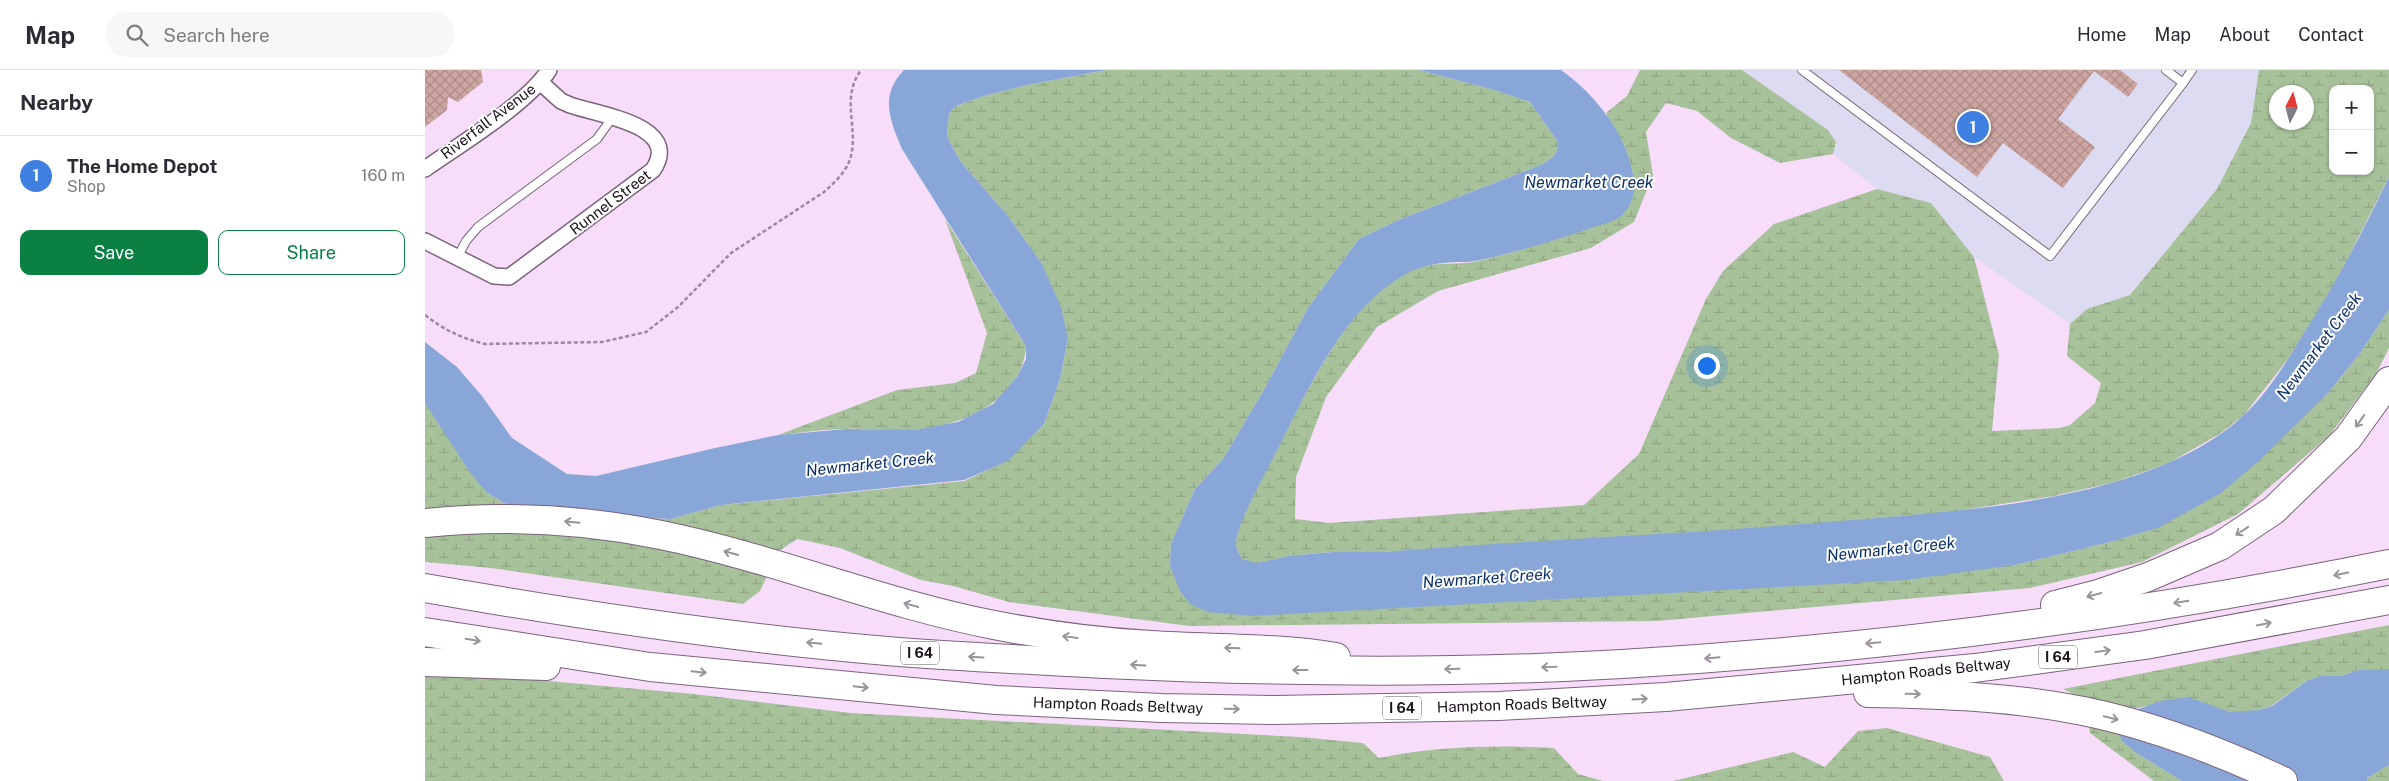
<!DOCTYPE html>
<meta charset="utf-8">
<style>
body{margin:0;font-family:"Public Sans",sans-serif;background:#f7f7f7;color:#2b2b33}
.controls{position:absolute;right:15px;top:15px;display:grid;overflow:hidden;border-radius:10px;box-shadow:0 1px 4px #0004}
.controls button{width:45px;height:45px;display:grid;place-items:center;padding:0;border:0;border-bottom:1px solid #e1e1e2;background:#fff;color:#2b2b33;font:25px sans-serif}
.compass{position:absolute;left:1844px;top:15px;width:45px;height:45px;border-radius:50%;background:#fff;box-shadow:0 1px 4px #0004;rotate:6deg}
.you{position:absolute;left:1281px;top:295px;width:18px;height:18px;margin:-12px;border:4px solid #fff;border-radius:50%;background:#1a73e8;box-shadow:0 0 0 8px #1a73e833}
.badge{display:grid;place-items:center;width:32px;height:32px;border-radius:50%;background:#0b8043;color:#fff;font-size:16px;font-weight:700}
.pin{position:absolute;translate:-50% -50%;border:2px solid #fff;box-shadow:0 1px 5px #0006}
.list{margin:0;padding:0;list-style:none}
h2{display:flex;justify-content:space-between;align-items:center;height:65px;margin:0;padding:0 20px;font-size:21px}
h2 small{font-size:16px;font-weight:400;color:#7c7c81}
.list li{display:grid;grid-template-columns:32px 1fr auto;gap:15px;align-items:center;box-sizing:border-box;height:80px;padding:0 20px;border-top:1px solid #e1e1e2}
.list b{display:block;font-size:19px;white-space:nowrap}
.list p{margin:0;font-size:16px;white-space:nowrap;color:#7c7c81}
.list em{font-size:16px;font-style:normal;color:#7c7c81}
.actions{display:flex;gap:10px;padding:15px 20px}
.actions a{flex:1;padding:11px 0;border:1px solid #0b8043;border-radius:10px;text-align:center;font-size:18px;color:#0b8043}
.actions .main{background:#0b8043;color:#fff}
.icon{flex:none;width:28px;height:28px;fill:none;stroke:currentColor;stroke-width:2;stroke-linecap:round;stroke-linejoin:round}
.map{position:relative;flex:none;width:1964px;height:711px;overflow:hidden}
header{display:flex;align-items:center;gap:30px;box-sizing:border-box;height:70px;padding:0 25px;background:#fff;border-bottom:1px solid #e1e1e2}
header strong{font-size:24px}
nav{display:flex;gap:28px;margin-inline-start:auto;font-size:18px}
.search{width:350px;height:45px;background:#f7f7f7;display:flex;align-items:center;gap:12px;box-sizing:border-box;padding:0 18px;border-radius:28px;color:#7c7c81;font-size:19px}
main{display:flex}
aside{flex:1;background:#fff}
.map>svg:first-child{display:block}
.commercial{fill:#dddbf1}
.wetland{fill:url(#wetland-marsh);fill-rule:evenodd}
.water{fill:#88a7d8}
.building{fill:url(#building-cross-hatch)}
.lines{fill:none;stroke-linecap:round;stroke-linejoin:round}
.lane-casing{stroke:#7b637c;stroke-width:10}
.street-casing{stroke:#7b637c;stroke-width:18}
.highway-casing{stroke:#7b637c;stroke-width:30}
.path{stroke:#9c889d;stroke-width:2.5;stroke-dasharray:4 2.5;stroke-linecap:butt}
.lane{stroke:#fff;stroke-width:8}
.street{stroke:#fff;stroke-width:15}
.highway{stroke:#fff;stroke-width:28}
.oneway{stroke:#989499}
.labels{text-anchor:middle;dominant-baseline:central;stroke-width:4;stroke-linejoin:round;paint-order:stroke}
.shield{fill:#fff;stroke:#5f5960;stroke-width:1}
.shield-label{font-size:14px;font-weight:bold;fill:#1b121c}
.street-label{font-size:15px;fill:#1b121c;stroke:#fff}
.water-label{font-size:16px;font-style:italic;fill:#0b2f69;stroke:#fff}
</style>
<header>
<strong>Map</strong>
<div class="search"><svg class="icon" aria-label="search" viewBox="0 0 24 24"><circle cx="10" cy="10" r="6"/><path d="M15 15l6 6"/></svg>Search here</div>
<nav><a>Home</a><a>Map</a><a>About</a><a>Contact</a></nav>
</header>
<main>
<aside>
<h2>Nearby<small></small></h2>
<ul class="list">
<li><span class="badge" style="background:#3f7fe0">1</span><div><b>The Home Depot</b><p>Shop</p></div><em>160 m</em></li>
</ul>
<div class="actions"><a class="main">Save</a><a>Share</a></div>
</aside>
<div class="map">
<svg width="1964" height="711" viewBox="0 0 1964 711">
<defs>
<pattern id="wetland-marsh" width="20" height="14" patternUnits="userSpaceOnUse" patternTransform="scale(1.25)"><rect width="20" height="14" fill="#a7c19a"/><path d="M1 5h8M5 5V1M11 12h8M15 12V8" fill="none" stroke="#8fa584"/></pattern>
<pattern id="building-cross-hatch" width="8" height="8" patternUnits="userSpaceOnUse" patternTransform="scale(1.25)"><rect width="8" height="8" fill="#cda5a1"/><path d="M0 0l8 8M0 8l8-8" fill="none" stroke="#af8d8a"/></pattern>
</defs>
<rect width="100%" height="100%" fill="#f8ddfa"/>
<!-- commercial -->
<path class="commercial" d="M1317,0H1834L1826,53L1792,119L1705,225L1662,239L1645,254L1549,187L1506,133L1452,119L1408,84L1411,72L1403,60Z"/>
<!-- wetland -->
<g class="wetland">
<path d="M681,0H994L1069,20L1105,32L1133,72C1134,85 1125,89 1116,95L976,149L934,169L883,238L840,318L798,389L770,419L746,474L745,496L1590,495L1681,473L1733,458L1874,350L1903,323L1936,282L1964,239V278L1951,304L1904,366L1813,444L1717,492L1605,518L1232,551L764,556L584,532L528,516L496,510L415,478L372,469L354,481L335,521L318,534L66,498L0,492V333L61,422L79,433L100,441L246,449L296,435L539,411L582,391L619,354L635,309L643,268L617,194L583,146L536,92L528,78L522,66L524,43L531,36L559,26L602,15Z"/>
<path d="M1215,0H1317L1403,60L1411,72L1408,84L1355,93L1306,68L1272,41L1241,33L1221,62L1228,105L1209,152L1166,178L1013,221L952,257L901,327L871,407L870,449L904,453L1159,435L1214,384L1281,229L1298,201L1349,154L1452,119L1506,133L1549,187L1574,285L1567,361L1635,358L1645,355L1670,333L1676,313L1642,286L1645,254L1662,239L1705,225L1792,119L1826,53L1834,0H1964V107L1910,214L1863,289L1819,345L1796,363L1744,393L1690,412L1629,426L1525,442L1340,458L957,482H908L864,486L831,494L817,489C815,485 811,479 811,475C810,456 837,409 846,391C877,333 927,216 996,197C1013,192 1031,195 1048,192C1094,182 1139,166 1183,152L1202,84L1181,43L1202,26ZM1908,19H1945V101H1908ZM1852,22H1882V52H1852Z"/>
<path d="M520,149L601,276C598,330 537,356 490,360C467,362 444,358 421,359C398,359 375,363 353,365L472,320L530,313L551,303L562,263Z"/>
<path d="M1964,555V599L1962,600H1934L1916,606H1897L1883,610L1846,636L1834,640L1817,643L1805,642L1793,638L1721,636L1709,639L1713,684L1757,711H1729L1665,663L1660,630L1638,619Z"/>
<path d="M12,606L101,609L269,624L425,643L875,667L938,673L954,688C1014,676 1069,675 1129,678L1153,704L1178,711H0V607Z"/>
<path d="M1462,658L1565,687L1579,711H1248L1368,682L1400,697L1433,661Z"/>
<path d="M1964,695V711H1942V708Z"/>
</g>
<!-- water -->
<g class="water">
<path d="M479,0H681L602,15L559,26L531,36L524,43L522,66L528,78L536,92L583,146L617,194L636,237L643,268L635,309L619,354L583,391L539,410L296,435L246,449L100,441L79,433L61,422L44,401L0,333V272L32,297L57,326L87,368L142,404L171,406L290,378L353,365L421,359L490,360L533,352L568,334L592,307L601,289V276L477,79C465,50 454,26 479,0Z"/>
<path d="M994,0H1136C1167,22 1195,56 1205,92C1210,111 1213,125 1200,142C1193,152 1174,155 1163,159C1125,172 1089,183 1050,191C1040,193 1030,191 1020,193C1002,194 985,200 971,210C912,249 880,327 848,388C839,406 810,457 811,475C811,479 815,485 817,489L832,493L864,486L908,482H957C1060,474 1163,468 1266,462C1328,458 1391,453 1453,448C1566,438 1731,426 1818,346C1842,324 1861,293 1877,266C1910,215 1938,162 1964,107V239L1936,282L1903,323L1835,390L1796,423L1733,458L1681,473L1590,495L1481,510L827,546L783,542L765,534L755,521L745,496L746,474L770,419L798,389L840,318L883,238L934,169L976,149L1116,95C1125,89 1134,85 1133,72L1105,32L1069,20Z"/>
<path d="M1964,599V695L1942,708V711H1757L1713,684L1697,671L1694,662L1700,644L1735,631L1763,627L1805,642L1834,640L1847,636L1883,610L1897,606H1916L1934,600Z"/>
</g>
<!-- building -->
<g class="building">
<path d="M0,0H56L58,12L33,32L23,27L22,40L0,57Z"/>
<path d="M1414,0H1695L1713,14L1703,27L1669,1L1633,49L1670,77L1638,118L1578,73L1552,107Z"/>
</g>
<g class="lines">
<defs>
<g id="lane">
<path d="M1377,0L1625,186L1758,13"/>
<path d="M1741,0L1758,13L1767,0"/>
<path d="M32,188L41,171L53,157L172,69L187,48"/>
</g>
<g id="street">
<path d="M0,99C34,75 102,34 124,0"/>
<path d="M0,171L69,206L84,207L228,100C258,55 173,45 145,35L136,31L115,12"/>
</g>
<g id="highway">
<path d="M0,453C79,445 158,449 236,465C349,488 456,533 569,555C620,565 673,572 726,575C788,579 850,577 911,587"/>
<path d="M0,518C153,545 307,568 462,581C535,587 608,590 680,594C852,602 1025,604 1197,594C1454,579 1711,545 1964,494"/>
<path d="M1630,535L1673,524L1723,507L1795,476L1849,440L1923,368L1964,311"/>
<path d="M0,562L225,597L571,630L737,638L849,640L1074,636L1241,627L1550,598L1720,575L1964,530"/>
<path d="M0,592L121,596"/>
<path d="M1443,623C1515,624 1588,627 1658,641C1728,655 1794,681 1858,711"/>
</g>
</defs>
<!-- lane casing -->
<use href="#lane" class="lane-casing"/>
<!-- street casing -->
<use href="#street" class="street-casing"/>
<!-- highway casing -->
<use href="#highway" class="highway-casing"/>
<!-- path -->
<path class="path" d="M0,245C19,260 36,268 60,274L177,272L221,262L253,237L306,183L399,122C408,114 419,104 424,92C436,62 414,30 436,0"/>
<!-- lane -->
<use href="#lane" class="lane"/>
<!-- street -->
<use href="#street" class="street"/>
<!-- highway -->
<use href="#highway" class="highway"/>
</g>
<!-- one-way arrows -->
<defs><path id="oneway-shaft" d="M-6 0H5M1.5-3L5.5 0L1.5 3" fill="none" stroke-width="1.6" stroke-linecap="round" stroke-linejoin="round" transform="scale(1.25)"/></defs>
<g class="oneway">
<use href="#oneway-shaft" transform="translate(1935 351) rotate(126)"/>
<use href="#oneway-shaft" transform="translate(147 452) rotate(-175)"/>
<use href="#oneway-shaft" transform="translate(1817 461) rotate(146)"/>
<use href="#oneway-shaft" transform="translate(306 483) rotate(-164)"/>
<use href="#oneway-shaft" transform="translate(1916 504) rotate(169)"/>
<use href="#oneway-shaft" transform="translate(1669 525) rotate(165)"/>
<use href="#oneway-shaft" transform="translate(1756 532) rotate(170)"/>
<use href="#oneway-shaft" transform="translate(486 535) rotate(-165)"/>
<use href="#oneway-shaft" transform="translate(1839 554) rotate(-11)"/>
<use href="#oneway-shaft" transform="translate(645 567) rotate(-172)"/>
<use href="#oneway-shaft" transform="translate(48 570) rotate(9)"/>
<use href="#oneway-shaft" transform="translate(389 573) rotate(-174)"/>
<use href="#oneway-shaft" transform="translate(1448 573) rotate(175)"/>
<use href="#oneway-shaft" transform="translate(807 578) rotate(-178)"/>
<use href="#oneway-shaft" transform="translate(1678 581) rotate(-8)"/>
<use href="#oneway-shaft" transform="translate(551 587) rotate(-177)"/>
<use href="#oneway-shaft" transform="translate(1287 588) rotate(175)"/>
<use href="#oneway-shaft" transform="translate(713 595) rotate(-177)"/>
<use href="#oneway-shaft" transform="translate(1124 597) rotate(178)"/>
<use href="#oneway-shaft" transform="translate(1027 599) rotate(178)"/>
<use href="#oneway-shaft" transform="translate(875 600) rotate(-180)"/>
<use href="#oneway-shaft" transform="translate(274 602) rotate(6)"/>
<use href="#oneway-shaft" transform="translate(436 617) rotate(6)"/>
<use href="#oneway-shaft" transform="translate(1488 624) rotate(1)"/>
<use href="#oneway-shaft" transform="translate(1215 629) rotate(-3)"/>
<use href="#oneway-shaft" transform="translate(807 639) rotate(1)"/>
<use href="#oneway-shaft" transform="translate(1686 648) rotate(14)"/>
</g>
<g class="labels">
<!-- shield labels -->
<g class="shield">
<rect x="476" y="571.5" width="38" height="23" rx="4"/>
<rect x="1614" y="575.5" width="38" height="23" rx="4"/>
<rect x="958" y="626.5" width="38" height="23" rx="4"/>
</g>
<g class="shield-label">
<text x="495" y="583">I 64</text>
<text x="1633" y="587">I 64</text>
<text x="977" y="638">I 64</text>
</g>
<!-- street labels -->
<g class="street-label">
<text transform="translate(63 51) rotate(-37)">Riverfall Avenue</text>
<text transform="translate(185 132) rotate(-37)">Runnel Street</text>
<text transform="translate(1501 601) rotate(-6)">Hampton Roads Beltway</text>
<text transform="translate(1097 634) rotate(-2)">Hampton Roads Beltway</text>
<text transform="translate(693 635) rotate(2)">Hampton Roads Beltway</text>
</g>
<!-- water labels -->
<g class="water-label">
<text x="1164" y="112">Newmarket Creek</text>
<text transform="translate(1894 276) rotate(-53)">Newmarket Creek</text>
<text transform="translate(445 394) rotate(-6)">Newmarket Creek</text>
<text transform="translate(1466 479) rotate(-6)">Newmarket Creek</text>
<text transform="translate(1062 508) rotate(-4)">Newmarket Creek</text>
</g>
</g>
</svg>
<div class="controls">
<button>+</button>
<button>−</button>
</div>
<svg class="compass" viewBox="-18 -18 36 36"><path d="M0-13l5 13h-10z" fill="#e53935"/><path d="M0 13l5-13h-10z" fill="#7c7c81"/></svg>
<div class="you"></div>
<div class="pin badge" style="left:1548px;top:57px;background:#3f7fe0">1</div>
</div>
</main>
